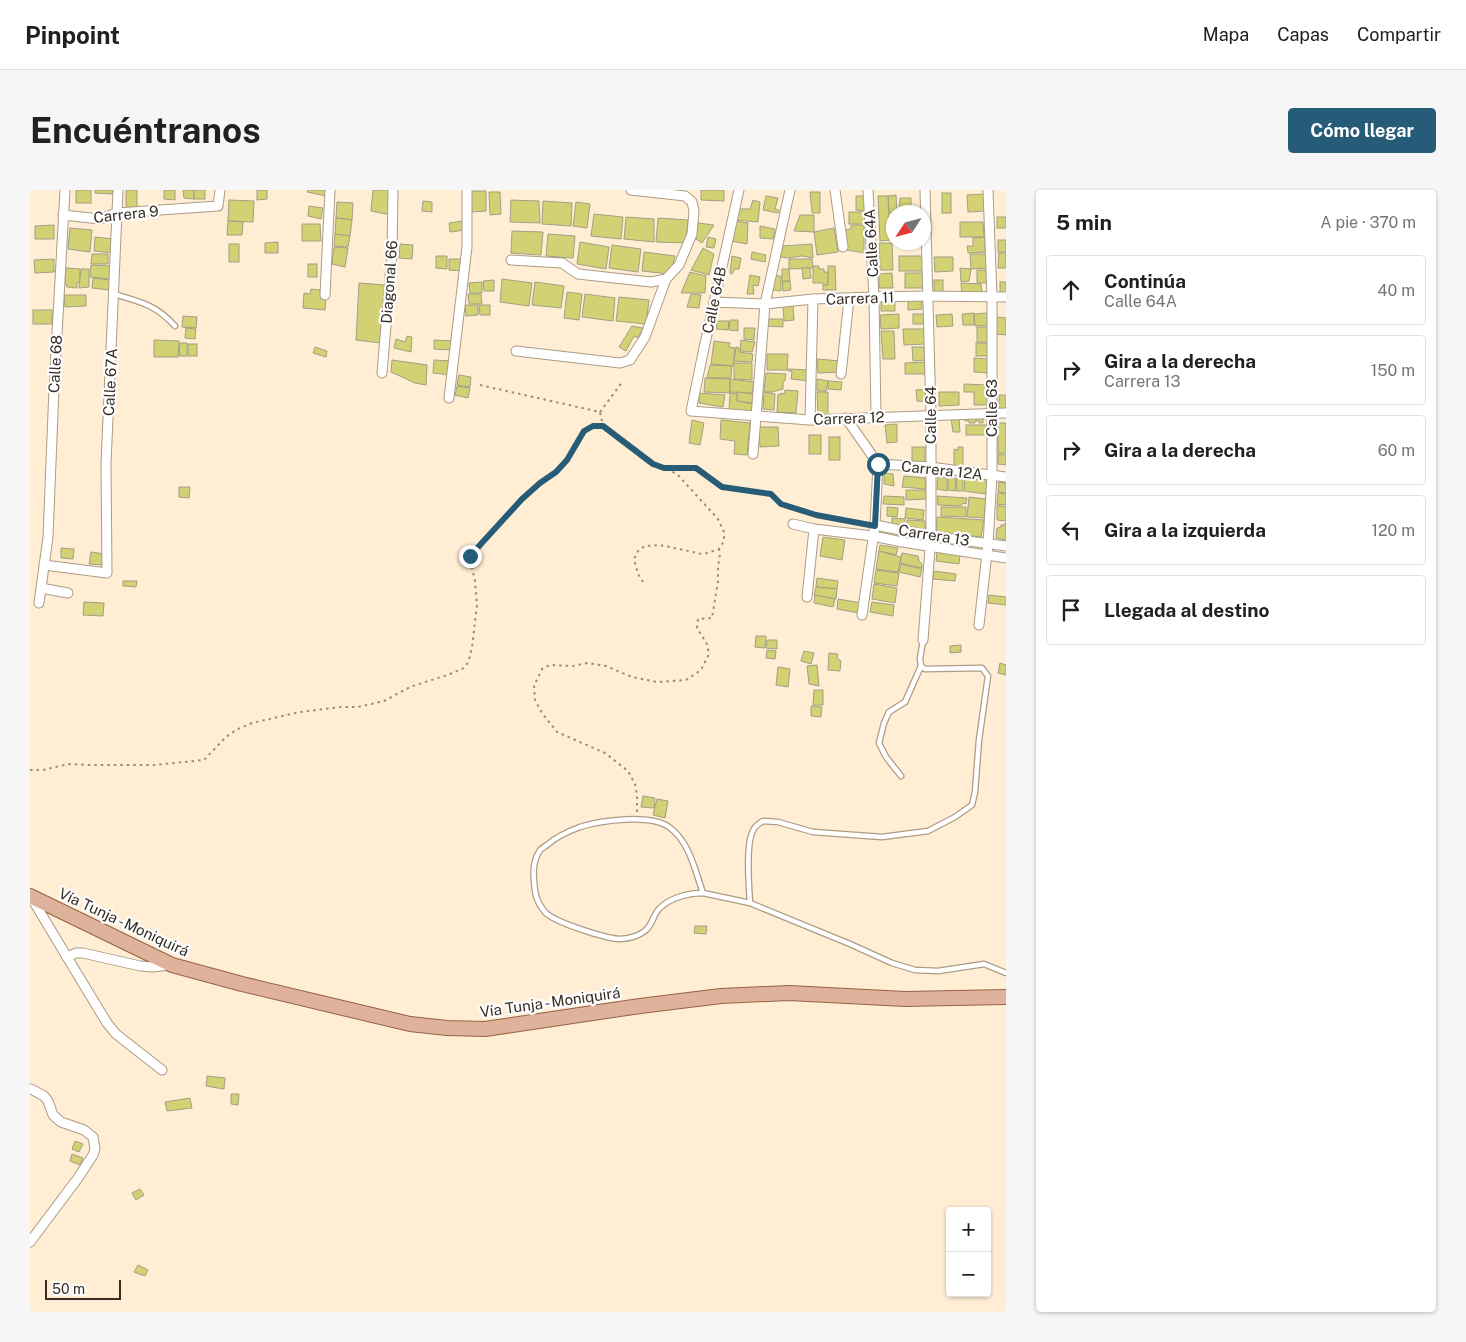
<!DOCTYPE html>
<html lang="es">
<meta charset="utf-8">
<style>
body{margin:0;font-family:"Public Sans",sans-serif;background:#f6f6f6;color:#202124}
.controls{position:absolute;right:15px;bottom:15px;display:grid;overflow:hidden;border-radius:5px;box-shadow:0 1px 4px #0004}
.controls button{width:45px;height:45px;display:grid;place-items:center;padding:0;border:0;border-bottom:1px solid #e0e0e0;background:#fff;color:#202124;font:25px sans-serif}
.compass{position:absolute;left:856px;top:15px;width:45px;height:45px;border-radius:50%;background:#fff;box-shadow:0 1px 4px #0004;rotate:234deg}
.scale{position:absolute;left:15px;bottom:12px;width:76px;box-sizing:border-box;padding-left:5px;border:2px solid #342d24;border-top:0;font-size:14px;line-height:18px;white-space:nowrap;color:#342d24;-webkit-text-stroke:4px #fdfdfd;paint-order:stroke}
.stop{position:absolute;width:15px;height:15px;margin:-11px;border:4px solid #265c77;border-radius:50%;background:#fff}
.stop.end{background:#265c77;border-color:#fff;box-shadow:0 1px 5px #0008}
.list{margin:0;padding:0;list-style:none}
h2{display:flex;justify-content:space-between;align-items:center;height:65px;margin:0;padding:0 20px;font-size:21px}
h2 small{font-size:16px;font-weight:400;color:#757577}
.list li{display:grid;grid-template-columns:32px 1fr auto;gap:15px;align-items:center;box-sizing:border-box;height:70px;margin:0 10px 10px;padding:0 10px;border:1px solid #e0e0e0;border-radius:5px}
.list b{display:block;font-size:19px;white-space:nowrap}
.list p{margin:0;font-size:16px;white-space:nowrap;color:#757577}
.list em{font-size:16px;font-style:normal;color:#757577}
.icon{flex:none;width:28px;height:28px;fill:none;stroke:currentColor;stroke-width:2;stroke-linecap:round;stroke-linejoin:round}
.map{position:relative;flex:none;width:976px;height:1122px;overflow:hidden;border-radius:5px}
header{display:flex;align-items:center;gap:30px;box-sizing:border-box;height:70px;padding:0 25px;background:#fff;border-bottom:1px solid #e0e0e0}
header strong{font-size:24px}
nav{display:flex;gap:28px;margin-inline-start:auto;font-size:18px}
.intro{display:flex;align-items:center;justify-content:space-between;box-sizing:border-box;height:120px;padding:0 30px}
h1{margin:0;font-size:35px}
.button{padding:12px 22px;border-radius:5px;background:#265c77;color:#fff;font-size:18px;font-weight:700}
main{display:flex;gap:30px;padding:0 30px}
aside{flex:1;background:#fff;border-radius:5px;box-shadow:0 1px 4px #0004}
.map>svg:first-child{display:block}
.building{fill:#d2d173;stroke:#a0a085}
.lines{fill:none;stroke-linecap:round;stroke-linejoin:round}
.lane-casing{stroke:#ad9c85;stroke-width:7}
.street-casing{stroke:#ad9c85;stroke-width:11}
.primary-casing{stroke:#956247;stroke-width:16}
.path{stroke:#998d7b;stroke-width:2;stroke-dasharray:2.5 4;stroke-linecap:butt}
.lane{stroke:#fff;stroke-width:4.5}
.street{stroke:#fff;stroke-width:9}
.primary{stroke:#dfb29c;stroke-width:14}
.route{stroke:#265c77;stroke-width:6}
.labels{text-anchor:middle;dominant-baseline:central;stroke-width:4.5;stroke-linejoin:round;paint-order:stroke}
.street-label{font-size:15px;fill:#342d24;stroke:#fdfdfd}
</style>
<header>
<strong>Pinpoint</strong>
<nav><a>Mapa</a><a>Capas</a><a>Compartir</a></nav>
</header>
<div class="intro"><h1>Encuéntranos</h1><a class="button">Cómo llegar</a></div>
<main>
<div class="map">
<svg width="976" height="1122" viewBox="0 0 976 1122">
<rect width="100%" height="100%" fill="#ffeed4"/>
<!-- building -->
<g class="building">
<rect x="46" y="0" width="15" height="13"/>
<path d="M65,0H83L82,4L65,3Z"/>
<path d="M96,0H107V18L96,20Z"/>
<path d="M134,0H145V10L134,9Z"/>
<path d="M153,0H164V9L154,8Z"/>
<rect x="164" y="0" width="11" height="9"/>
<path d="M227,0H237V9L227,10Z"/>
<path d="M278,0H297L296,6L277,2Z"/>
<path d="M343,0H362L361,25L341,21Z"/>
<path d="M671,0H694V11L671,10Z"/>
<path d="M441,1H456V21L442,22Z"/>
<path d="M459,2H470L471,24L460,25Z"/>
<path d="M780,2H790V23H782Z"/>
<rect x="912" y="3" width="9" height="20"/>
<path d="M955,4V21L938,22L937,5Z"/>
<path d="M866,5L867,22L859,23L858,6Z"/>
<path d="M736,6L748,8L745,19L749,20L748,23L733,20Z"/>
<path d="M826,6H836V21L826,20Z"/>
<path d="M848,6H858L860,50L850,51Z"/>
<path d="M870,8H881V22H869Z"/>
<path d="M199,10L224,11L223,32L198,31Z"/>
<path d="M481,10L509,11L510,33L480,32Z"/>
<path d="M723,10L730,12L728,32L704,30L707,19H720Z"/>
<path d="M393,11L402,12V22L392,21Z"/>
<path d="M513,11L542,13L541,36L512,34Z"/>
<path d="M307,12L323,13L322,30L306,28Z"/>
<path d="M546,12L560,14L557,38L543,36Z"/>
<path d="M279,16L293,18L291,29L278,26Z"/>
<rect x="819" y="22" width="16" height="12"/>
<path d="M564,24L593,27L591,49L561,46Z"/>
<path d="M770,25H784V42L764,41Z"/>
<path d="M596,27L624,29V52L594,49Z"/>
<rect x="967" y="27" width="9" height="11"/>
<path d="M306,28L322,30L320,46L305,44Z"/>
<path d="M628,28L658,30L656,53L626,52Z"/>
<path d="M198,31L213,32L212,45H197Z"/>
<path d="M433,31L435,40L420,42L419,33Z"/>
<path d="M703,31L718,33L717,54L701,51Z"/>
<path d="M930,32H953L954,47H930Z"/>
<path d="M668,33L684,35L672,53L666,49Z"/>
<path d="M272,34H290L291,51H272Z"/>
<path d="M24,35V49H5V36Z"/>
<path d="M821,35H834V63L817,60L815,40L821,39Z"/>
<path d="M730,36L745,39L743,49L730,48Z"/>
<path d="M40,38L62,40L60,62L38,59Z"/>
<path d="M804,38L808,62L787,65L784,42Z"/>
<path d="M482,41L513,42L511,65L481,63Z"/>
<path d="M305,44L320,46L318,57L304,56Z"/>
<path d="M518,44L545,46L543,68L516,66Z"/>
<path d="M65,47L84,49L83,63L64,61Z"/>
<path d="M678,47L686,49L684,58L676,57Z"/>
<path d="M955,47V62L938,63L937,56H943V48Z"/>
<rect x="968" y="50" width="8" height="12"/>
<path d="M248,52V63H235V53Z"/>
<path d="M550,52L579,57L576,79L547,74Z"/>
<path d="M849,53H862L863,80H850Z"/>
<rect x="199" y="54" width="10" height="18"/>
<path d="M370,54L383,55L382,69L369,68Z"/>
<path d="M782,54L783,68L772,66L758,68L750,67L753,56Z"/>
<path d="M582,55L611,59L608,82L579,78Z"/>
<path d="M304,57L318,58L315,77L302,74Z"/>
<path d="M673,58L684,64L679,85L661,80Z"/>
<path d="M614,62L645,66L642,78L639,84L612,81Z"/>
<path d="M722,62L736,65L735,72L721,69Z"/>
<path d="M969,63H976V78H968Z"/>
<path d="M62,64H78V74H61Z"/>
<path d="M940,64H956L957,78L941,79Z"/>
<path d="M406,66H417V79L406,78Z"/>
<path d="M702,66L711,68L709,79H705L702,84L700,83Z"/>
<rect x="869" y="66" width="26" height="15"/>
<path d="M904,67H923V81L905,82Z"/>
<path d="M24,69V82L5,83L4,70Z"/>
<path d="M419,69H432L431,81L419,80Z"/>
<path d="M759,69H782L783,78L759,79Z"/>
<rect x="278" y="74" width="9" height="13"/>
<path d="M61,75L81,76L80,89L60,87Z"/>
<path d="M783,76H789V79H794V82H798V95H793V93H783Z"/>
<path d="M798,76H805L806,100H793V95H798Z"/>
<path d="M36,78L50,79V92L47,93V98L37,97L35,92Z"/>
<path d="M772,78H780L781,88L773,89Z"/>
<path d="M930,78L941,79L939,91L931,92Z"/>
<path d="M51,79H59V97L49,98Z"/>
<path d="M752,79H759L760,91H752Z"/>
<path d="M947,80H956L957,93H947Z"/>
<path d="M660,82L676,86L675,103H651Z"/>
<path d="M862,83L863,98H849V84Z"/>
<rect x="875" y="83" width="19" height="15"/>
<path d="M720,85L730,87L728,96L723,95L724,104H717Z"/>
<path d="M742,86H751V101L742,100Z"/>
<path d="M63,88L80,90L79,100L62,98Z"/>
<path d="M472,89L502,93L499,116L470,112Z"/>
<path d="M464,90V101H454L453,91Z"/>
<rect x="904" y="90" width="9" height="14"/>
<path d="M760,91L761,100L753,101L752,92Z"/>
<path d="M452,92V103H440L439,93Z"/>
<path d="M505,92L534,96L531,118L502,115Z"/>
<rect x="970" y="92" width="6" height="11"/>
<path d="M329,93L355,95L351,153L326,150Z"/>
<path d="M931,93L951,94L952,104L932,105Z"/>
<path d="M281,99L291,100L296,106L295,120L273,118L274,103L280,104Z"/>
<path d="M537,102L552,104L549,130L534,128Z"/>
<path d="M438,104H451L452,114H439Z"/>
<path d="M555,104L585,108L583,131L552,127Z"/>
<path d="M661,104L671,105L669,118L657,117Z"/>
<path d="M34,105H56V116L35,117Z"/>
<path d="M589,107L619,110L616,134L586,131Z"/>
<path d="M878,107H891L892,119L878,120Z"/>
<rect x="851" y="109" width="14" height="12"/>
<path d="M435,115H448V125L436,126Z"/>
<path d="M449,115H460V125H450Z"/>
<path d="M763,115L764,130L754,131L753,116Z"/>
<rect x="3" y="120" width="19" height="14"/>
<path d="M944,123V135H933L932,124Z"/>
<path d="M957,123L958,135L945,136L944,124Z"/>
<path d="M869,124V138L851,139L850,125Z"/>
<rect x="883" y="124" width="11" height="10"/>
<path d="M922,124L923,136L907,137L906,125Z"/>
<path d="M153,126L167,127L166,138L152,137Z"/>
<path d="M966,127L976,128V145L966,144Z"/>
<path d="M738,129H753V137L737,136Z"/>
<path d="M700,130H708V141L699,140Z"/>
<path d="M687,131H699L698,140L686,139Z"/>
<path d="M602,136L613,138L608,148L604,146L596,161L589,157Z"/>
<rect x="947" y="137" width="12" height="15"/>
<path d="M156,138L166,139L165,149L155,148Z"/>
<path d="M714,138H725L724,150L714,149Z"/>
<path d="M873,139H894L895,154L874,155Z"/>
<path d="M851,141H864L865,169H853Z"/>
<path d="M377,146L382,147L381,162L364,158L366,149L375,152Z"/>
<path d="M124,150L149,151L148,167H124Z"/>
<path d="M404,150L423,151L422,160L404,159Z"/>
<path d="M711,150L725,152L722,162L710,161Z"/>
<path d="M684,151L700,153L699,157L705,158L703,176L681,174Z"/>
<path d="M150,153H157V166H149Z"/>
<rect x="946" y="153" width="12" height="13"/>
<rect x="158" y="154" width="9" height="12"/>
<path d="M285,157L297,161L296,167L283,163Z"/>
<path d="M706,157L709,158V162L723,164L722,172L704,171Z"/>
<path d="M882,157H894L895,170L883,171Z"/>
<path d="M737,164H758L757,180H737Z"/>
<path d="M944,168L960,169L959,183L944,182Z"/>
<path d="M787,169L811,171L810,182L788,183Z"/>
<path d="M362,170L397,175L396,195L385,193L361,182Z"/>
<path d="M404,170L422,171L421,185L403,183Z"/>
<path d="M895,172V184H875V173Z"/>
<path d="M704,173H722V190L704,189Z"/>
<path d="M680,175L702,176L701,188H677Z"/>
<path d="M758,179L779,180L780,191L761,189L762,181H758Z"/>
<path d="M736,183L756,184L755,191H753V199L742,202H734Z"/>
<path d="M429,185L441,187L440,197L427,195Z"/>
<path d="M675,188L700,189V203L674,202Z"/>
<path d="M700,189L724,192L722,203L700,202Z"/>
<path d="M787,189L798,191L796,201H787Z"/>
<path d="M798,191L812,192L811,200L798,199Z"/>
<path d="M934,194L960,195L959,215H944V202H934Z"/>
<path d="M427,196L440,198L438,208L425,205Z"/>
<path d="M900,199L899,212L887,211L886,200Z"/>
<path d="M755,200L768,201L766,223L747,222L748,204L751,205V203L754,204Z"/>
<path d="M707,202L724,204L722,213L707,211Z"/>
<path d="M734,202L745,204L744,220L733,219Z"/>
<path d="M787,202H798V225H788Z"/>
<path d="M909,202H929V215L909,216Z"/>
<path d="M669,203L695,205L693,217L669,213Z"/>
<path d="M700,203L707,204V211L723,214V223L699,221Z"/>
<rect x="969" y="205" width="7" height="14"/>
<path d="M953,225V233H949V231H945V233H939V231H935V227Z"/>
<path d="M929,227L930,242H923L921,228Z"/>
<path d="M662,230L674,233L670,255L659,253Z"/>
<path d="M691,230L720,233L717,265L704,264L705,251L690,249Z"/>
<rect x="968" y="233" width="8" height="30"/>
<path d="M867,234V252L857,253L855,235Z"/>
<rect x="936" y="235" width="20" height="10"/>
<path d="M729,237H748L749,256L730,257Z"/>
<rect x="779" y="245" width="12" height="19"/>
<rect x="799" y="247" width="11" height="23"/>
<rect x="882" y="257" width="13" height="15"/>
<path d="M928,257H933V277L924,276V259L928,260Z"/>
<path d="M968,264L976,265V275L968,274Z"/>
<path d="M854,283L863,284L864,296L854,294Z"/>
<path d="M874,286L895,288L896,299L872,297Z"/>
<path d="M908,287L917,288V301L907,299Z"/>
<path d="M918,288H926L925,301L918,300Z"/>
<path d="M927,288L933,289V301H926Z"/>
<path d="M935,288L957,290L956,304L934,301Z"/>
<path d="M969,292L976,293V303L968,302Z"/>
<path d="M149,297H160L159,308L149,307Z"/>
<path d="M876,300H896V309L876,310Z"/>
<path d="M968,303L976,304V315L967,314Z"/>
<path d="M854,306L874,307V315L853,314Z"/>
<path d="M907,306L937,308L936,314L933,313L931,316L908,315Z"/>
<path d="M939,307L956,309L954,328L937,327Z"/>
<path d="M967,315L976,317V331L967,330Z"/>
<path d="M857,317L868,318L867,327L857,326Z"/>
<path d="M911,317H936V327L911,326Z"/>
<path d="M876,318L894,320L893,330L875,328Z"/>
<path d="M907,327L954,330L951,347L906,342Z"/>
<path d="M862,328L875,329L874,339L862,338Z"/>
<path d="M877,330L895,331V341L877,340Z"/>
<path d="M975,333H976V350L966,348L967,338L971,337V335H975Z"/>
<path d="M793,347L815,350L812,370L790,366Z"/>
<path d="M850,355L868,358L866,365L849,361Z"/>
<path d="M31,358L44,359L43,369L31,368Z"/>
<path d="M849,361L871,367L868,382L846,379Z"/>
<path d="M61,362L75,364L74,375L59,374Z"/>
<path d="M907,362L930,365L929,374L906,371Z"/>
<path d="M872,363L888,366L889,371L892,374V378L870,373Z"/>
<path d="M871,374L892,379L890,387L869,382Z"/>
<path d="M846,380L869,383L867,396L844,393Z"/>
<path d="M904,381L926,384L925,391L903,389Z"/>
<path d="M787,388L808,391L807,399L786,397Z"/>
<path d="M93,391H107L106,397L93,396Z"/>
<path d="M844,394L867,398L865,413L842,409Z"/>
<path d="M786,397L807,399L806,409L784,405Z"/>
<path d="M785,405L805,409L803,417L784,413Z"/>
<path d="M959,405L976,407V415L958,413Z"/>
<path d="M808,409L831,413L829,423L807,419Z"/>
<path d="M54,412L74,413L73,426L53,425Z"/>
<path d="M842,412L864,415L863,426L840,422Z"/>
<path d="M726,446H736L735,458L725,457Z"/>
<path d="M737,450H747V459L736,458Z"/>
<path d="M931,455V462L920,463V456Z"/>
<path d="M737,460L746,461L745,469L736,468Z"/>
<path d="M774,461L784,463L781,474L771,471Z"/>
<path d="M799,463L808,464L807,468L811,471L810,481L798,480Z"/>
<path d="M970,473L976,475V485L968,483Z"/>
<path d="M787,475L789,496L779,494L777,476Z"/>
<path d="M748,477L760,479L758,497L746,495Z"/>
<path d="M784,500H793V515H783Z"/>
<path d="M781,516L792,517L791,527L781,526Z"/>
<path d="M613,606L625,608L624,618L611,617Z"/>
<path d="M627,609L638,611L635,628L623,625Z"/>
<path d="M665,736H677L676,744L664,743Z"/>
<path d="M177,886L195,888L194,899L176,896Z"/>
<path d="M201,904H209L208,915L201,914Z"/>
<path d="M160,908L162,918L137,921L135,912Z"/>
<path d="M45,951L53,954L49,962L42,959Z"/>
<path d="M42,964L53,968L50,975L40,971Z"/>
<path d="M110,999L114,1005L106,1010L102,1003Z"/>
<path d="M108,1075L118,1080L115,1086L104,1082Z"/>
</g>
<g class="lines">
<defs>
<g id="lane">
<path d="M84,104C111,112 126,115 145,136"/>
<path d="M871,586L856,567L849,553L854,533L859,522L875,512L891,476"/>
<path d="M673,703C665,681 660,652 639,637C620,624 572,630 550,637C539,641 526,647 517,655C514,657 510,659 509,662C503,671 503,681 504,691C505,704 506,711 515,722C523,732 575,748 589,749C598,749 610,746 617,739C623,733 624,722 631,717C642,707 659,703 673,703L720,713L820,754L862,773L885,780L908,781L954,774L976,783"/>
<path d="M720,713C719,697 715,651 724,639C725,636 730,633 733,631L748,632L783,642L852,647L898,641L925,627L942,615L945,602L949,550L958,486L952,478L895,479L891,476L890,469L893,450"/>
</g>
<g id="street">
<path d="M709,0L674,158L661,221L780,230L976,223"/>
<path d="M805,0L813,57"/>
<path d="M838,0L844,107L846,226"/>
<path d="M33,25L70,29L87,23L188,16L190,0"/>
<path d="M481,70L532,73L548,84L621,92L636,89L649,75L662,44L664,21L662,12L655,6L601,0"/>
<path d="M295,105L300,0"/>
<path d="M684,112L735,114L783,109L844,107L897,106L976,107"/>
<path d="M486,161L590,173L600,170L615,147L636,89"/>
<path d="M352,183L362,64L363,0"/>
<path d="M811,184L819,109"/>
<path d="M419,208L437,57V0"/>
<path d="M816,228L848,274L845,335L832,425"/>
<path d="M780,230L783,109"/>
<path d="M723,264L735,114L760,0"/>
<path d="M848,274L900,277L976,287"/>
<path d="M763,334L784,339L843,346L872,352L976,368"/>
<path d="M845,335L901,346L976,356"/>
<path d="M14,375L77,383L76,274L88,0"/>
<path d="M11,398L38,403"/>
<path d="M777,407L784,339"/>
<path d="M9,413L18,347L24,198L35,0"/>
<path d="M949,435L958,354L962,285V107L958,0"/>
<path d="M893,450L901,346V225L895,0"/>
<path d="M1,707L37,767"/>
<path d="M132,880L86,844L77,833L37,767L46,763H53L110,776L123,777L139,775"/>
<path d="M0,1052L48,988L63,965L65,959L63,947L54,940L31,932L23,925L18,911L14,906L1,899"/>
</g>
<path id="primary" d="M0,706L142,775L212,794L380,834L417,838L455,839L610,816L691,806L759,803L875,809L976,807"/>
</defs>
<!-- lane casing -->
<use href="#lane" class="lane-casing"/>
<!-- street casing -->
<use href="#street" class="street-casing"/>
<!-- primary casing -->
<use href="#primary" class="primary-casing"/>
<!-- path -->
<g class="path">
<path d="M450,195L570,222L573,236L588,249L623,273L647,284L688,329L694,342V351L689,359L677,363L672,364L630,355L615,356L612,358L608,361L604,369L608,384L613,392"/>
<path d="M570,222L593,191"/>
<path d="M636,278H666L693,297L741,305L751,314L786,325L836,334"/>
<path d="M0,580H13L38,574L60,575H124L174,570L196,547L206,540L222,533L270,522L311,517H328L354,511L380,497L420,484L432,479L436,476L439,470L442,457L447,415L445,391L440,369V364L492,309L510,293L525,281L537,270L553,241L563,236H573"/>
<path d="M607,622V605L605,594L598,581L575,563L527,542L512,523L505,510L504,496L512,479L520,475L543,476L557,473L576,476L602,487L627,492L656,490L671,480L679,464L677,454L667,438L668,429L682,428L688,391V377L690,364L689,359"/>
</g>
<!-- lane -->
<use href="#lane" class="lane"/>
<!-- street -->
<use href="#street" class="street"/>
<!-- primary -->
<use href="#primary" class="primary"/>
</g>
<g class="lines">
<!-- route -->
<path class="route" d="M440,366L492,309L510,293L526,282L537,270L554,241L563,236H573L623,274L634,278H666L692,297L741,304L751,314L786,325L845,336L848,274"/>
</g>
<g class="labels">
<!-- street labels -->
<g class="street-label">
<text transform="translate(96 24) rotate(-6)">Carrera 9</text>
<text transform="translate(841 53) rotate(-93)">Calle 64A</text>
<text transform="translate(359 92) rotate(-86)">Diagonal 66</text>
<text transform="translate(830 108) rotate(-2)">Carrera 11</text>
<text transform="translate(684 110) rotate(-78)">Calle 64B</text>
<text transform="translate(25 174) rotate(-87)">Calle 68</text>
<text transform="translate(80 192) rotate(-87)">Calle 67A</text>
<text transform="translate(961 218) rotate(-90)">Calle 63</text>
<text transform="translate(900 225) rotate(-90)">Calle 64</text>
<text transform="translate(819 228) rotate(-2)">Carrera 12</text>
<text transform="translate(912 280) rotate(6)">Carrera 12A</text>
<text transform="translate(904 345) rotate(9)">Carrera 13</text>
<text transform="translate(94 732) rotate(25)">Vía Tunja - Moniquirá</text>
<text transform="translate(520 812) rotate(-8)">Vía Tunja - Moniquirá</text>
</g>
</g>
</svg>
<div class="controls">
<button>+</button>
<button>−</button>
</div>
<svg class="compass" viewBox="-18 -18 36 36"><path d="M0-13l5 13h-10z" fill="#e53935"/><path d="M0 13l5-13h-10z" fill="#757577"/></svg>
<div class="scale">50 m</div>
<div class="stop" style="left:848px;top:274px"></div>
<div class="stop end" style="left:440px;top:366px"></div>
</div>
<aside>
<h2>5 min<small>A pie · 370 m</small></h2>
<ul class="list">
<li><svg class="icon" aria-label="ahead" viewBox="0 0 24 24"><path d="M12 20V5M6 11l6-6 6 6"/></svg><div><b>Continúa</b><p>Calle 64A</p></div><em>40 m</em></li>
<li><svg class="icon" aria-label="right" viewBox="0 0 24 24"><path d="M7 20v-9h11M14 6l5 5-5 5"/></svg><div><b>Gira a la derecha</b><p>Carrera 13</p></div><em>150 m</em></li>
<li><svg class="icon" aria-label="right" viewBox="0 0 24 24"><path d="M7 20v-9h11M14 6l5 5-5 5"/></svg><div><b>Gira a la derecha</b></div><em>60 m</em></li>
<li><svg class="icon" aria-label="left" viewBox="0 0 24 24"><path d="M17 20v-9H6M10 6l-5 5 5 5"/></svg><div><b>Gira a la izquierda</b></div><em>120 m</em></li>
<li><svg class="icon" aria-label="arrive" viewBox="0 0 24 24"><path d="M6 21V4h12l-3 4 3 4H6"/></svg><div><b>Llegada al destino</b></div></li>
</ul>
</aside>
</main>
